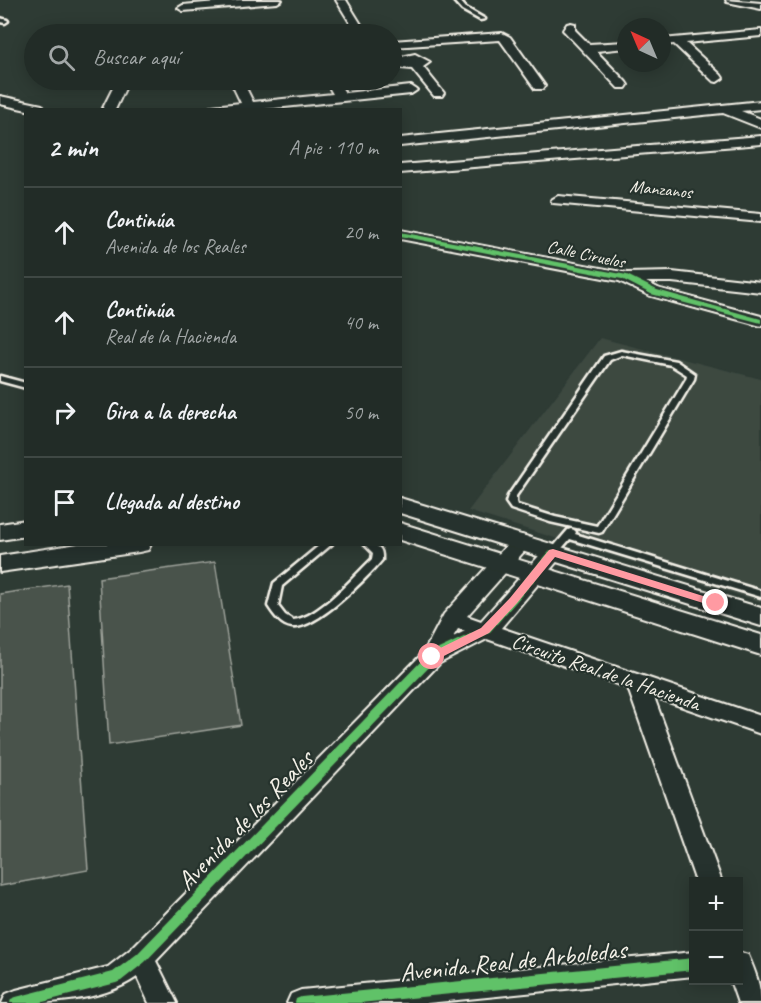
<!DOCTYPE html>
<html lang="es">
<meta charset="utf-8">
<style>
body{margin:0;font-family:Caveat,sans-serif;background:#2a342f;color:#f1f3f6}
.controls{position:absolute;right:18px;bottom:18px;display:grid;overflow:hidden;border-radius:0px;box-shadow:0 3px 15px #0003}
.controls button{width:54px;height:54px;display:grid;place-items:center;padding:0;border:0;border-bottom:2px solid #3f4844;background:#222c27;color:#f1f3f6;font:30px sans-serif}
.compass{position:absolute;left:617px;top:18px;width:54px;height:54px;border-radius:50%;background:#222c27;box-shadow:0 3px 15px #0003;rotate:316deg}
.stop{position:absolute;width:18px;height:18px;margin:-14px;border:4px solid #ff9aa2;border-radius:50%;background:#fff}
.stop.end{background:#ff9aa2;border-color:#fff;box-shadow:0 2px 6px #0008}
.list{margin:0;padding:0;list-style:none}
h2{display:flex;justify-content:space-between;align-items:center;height:78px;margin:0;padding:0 24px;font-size:26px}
h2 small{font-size:20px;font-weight:400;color:#a2a7a7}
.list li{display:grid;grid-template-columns:39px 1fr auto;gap:18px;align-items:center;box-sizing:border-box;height:90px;padding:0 24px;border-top:2px solid #3f4844}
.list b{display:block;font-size:22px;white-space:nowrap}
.list p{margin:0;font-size:20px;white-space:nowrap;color:#a2a7a7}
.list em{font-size:20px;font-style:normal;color:#a2a7a7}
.icon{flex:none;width:33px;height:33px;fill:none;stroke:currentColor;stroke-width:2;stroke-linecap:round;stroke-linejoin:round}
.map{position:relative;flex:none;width:761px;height:1003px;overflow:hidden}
.search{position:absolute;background:#222c27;box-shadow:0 3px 15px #0003;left:24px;top:24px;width:378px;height:66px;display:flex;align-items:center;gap:15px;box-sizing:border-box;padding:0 21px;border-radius:33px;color:#a2a7a7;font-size:22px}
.panel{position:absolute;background:#222c27;box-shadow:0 3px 15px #0003;left:24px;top:108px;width:378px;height:438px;border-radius:0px}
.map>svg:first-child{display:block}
.built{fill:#3c4841}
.green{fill:#48524c;stroke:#9ea29a;stroke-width:1.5}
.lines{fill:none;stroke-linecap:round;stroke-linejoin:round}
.service-casing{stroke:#f4f1e8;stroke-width:5}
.minor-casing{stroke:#f4f1e8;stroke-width:4}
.tertiary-casing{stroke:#f4f1e8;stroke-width:4}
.service{fill:#26332d;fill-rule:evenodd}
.minor{fill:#26332d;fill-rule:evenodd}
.tertiary{fill:#26332d;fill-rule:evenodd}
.cycleway-casing{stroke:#26332d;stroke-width:4}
.cycleway{fill:#61c268;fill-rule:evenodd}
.route{fill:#ff9aa2}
.labels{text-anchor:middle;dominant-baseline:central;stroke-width:4.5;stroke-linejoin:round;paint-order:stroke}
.far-street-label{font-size:18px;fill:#f4f1e8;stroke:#26332d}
.street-label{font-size:21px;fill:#f4f1e8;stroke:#26332d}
.near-street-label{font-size:26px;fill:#f4f1e8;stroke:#26332d}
</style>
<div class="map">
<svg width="761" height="1003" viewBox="0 0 761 1003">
<rect width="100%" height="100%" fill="#2e3b34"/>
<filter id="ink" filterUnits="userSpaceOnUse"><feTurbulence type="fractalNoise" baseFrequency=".0167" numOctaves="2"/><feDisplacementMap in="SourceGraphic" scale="12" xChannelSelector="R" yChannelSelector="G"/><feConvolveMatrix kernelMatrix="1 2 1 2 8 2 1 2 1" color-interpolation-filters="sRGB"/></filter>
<g filter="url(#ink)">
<!-- built -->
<path class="built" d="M600,338L761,379V602L468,511Z"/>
<!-- green -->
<g class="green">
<path d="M215,562L241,725L109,745L99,578Z"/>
<path d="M67,584L88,870L0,886V594Z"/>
</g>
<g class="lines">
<defs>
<g id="service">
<path d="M453,0H459L466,8L485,19L480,20L462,10Z"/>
<path d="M0,18L7,20L8,21L5,23L0,22Z"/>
<path d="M621,351L676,361L695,374L694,379L602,532L599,533L550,522L511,509L506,502L508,496L604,356ZM622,355L671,365L687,375L686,379L597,526L555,517L517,505L516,502V496L610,360Z"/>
<path d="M0,376L26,383V388L0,381Z"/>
<path d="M571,529L574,530L576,532L575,534L761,591V597L570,539L556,555H550L548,553L550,551L568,530Z"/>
<path d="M321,544H332L282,586L278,606L285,615L293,620C319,618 353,577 372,559L373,553L364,544C376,544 383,546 382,560C367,578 316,630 292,627C281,626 274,615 268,606L274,583Z"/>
</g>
<g id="minor">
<path d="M239,0H282L277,3L183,11L178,8L183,5Z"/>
<path d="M336,0H346L367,34H357Z"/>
<path d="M726,0L761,3V9L727,2Z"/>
<path d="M571,23L575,24V30L589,44L626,42V48L596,51L626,82L628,85L626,88H618L565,32L563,30L567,24Z"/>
<path d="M761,30V36L686,43L721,75L723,78L717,82L713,81L674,44L662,45V39Z"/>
<path d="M502,33L510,37L545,86L543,89H535L500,40L392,47V41Z"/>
<path d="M415,54L430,62L423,67L444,93L442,96H434L412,69L401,68L395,61L397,58Z"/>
<path d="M117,80H129L115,110H102Z"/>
<path d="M230,80H242L253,102L333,94L325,80H337L345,93L411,86L417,90L411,94L255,110H206L212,106L241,103Z"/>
<path d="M0,96L42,105L44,108L27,110L0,104Z"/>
<path d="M761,101V109L741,111L761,119V128L723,113L400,146V138Z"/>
<path d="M761,136V144L400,173V165Z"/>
<path d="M558,196L761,214V222L553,203L551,200Z"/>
<path d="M400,230L627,273L672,272L761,282V292L672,282H646L660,289L761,316V326L648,295L619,281L400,239Z"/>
<path d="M521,535L528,537L531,542L528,547L467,616L481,621L546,548L553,546L560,548L563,553L560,558L501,628L761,716V734L654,697L722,882H696L628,688L487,639L440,663L156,961L177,1003H149L137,977C100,1003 45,1003 2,1003L6,994L16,990L108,967L131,949L424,652L444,614L514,537ZM458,629L465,631L453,637Z"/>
<path d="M694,952V976L428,1003H287L291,994L301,990Z"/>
<path d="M738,952L748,955C755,971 761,986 761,1003H738L730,980H738Z"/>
</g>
<g id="tertiary">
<path d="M400,498L761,608V626L400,513Z"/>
<path d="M26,520V536L0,540V524Z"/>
<path d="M400,523L761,635V655L400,540Z"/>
<path d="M78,544H151L148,550L139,552L0,572V556Z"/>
</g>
</defs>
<!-- service casing -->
<use href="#service" class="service-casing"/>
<!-- minor casing -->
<use href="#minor" class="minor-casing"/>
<!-- tertiary casing -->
<use href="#tertiary" class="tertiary-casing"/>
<!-- service -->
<use href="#service" class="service"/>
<!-- minor -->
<use href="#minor" class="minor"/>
<!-- tertiary -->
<use href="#tertiary" class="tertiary"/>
<defs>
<g id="cycleway">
<path d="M400,232L627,275L657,290L761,319V323L651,294L622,279L400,236Z"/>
<path d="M553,550L556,551L558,553L556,555L489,633L436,660L145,962L121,981L116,983L39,1003H10L11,999L16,997L113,972L137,954L428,654L481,629L550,551Z"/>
<path d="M694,958V970L360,1003H295L296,999L301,997Z"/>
</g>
</defs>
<!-- cycleway casing -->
<use href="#cycleway" class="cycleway-casing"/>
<!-- cycleway -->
<use href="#cycleway" class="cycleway"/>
</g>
</g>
<!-- route -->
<path class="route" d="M553,549L719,601L721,603L716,607L555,557L517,603L489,633L436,660H428V654L481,628L510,598L549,550Z"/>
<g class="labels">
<!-- far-street labels -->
<g class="far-street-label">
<text transform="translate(661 189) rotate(6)">Manzanos</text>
<text transform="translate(586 254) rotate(12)">Calle Ciruelos</text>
</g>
<!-- street labels -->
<g class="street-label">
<text transform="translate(606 672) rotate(19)">Circuito Real de la Hacienda</text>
</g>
<!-- near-street labels -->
<g class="near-street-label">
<text transform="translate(245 820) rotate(-46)">Avenida de los Reales</text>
<text transform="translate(513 961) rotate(-6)">Avenida Real de Arboledas</text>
</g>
</g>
</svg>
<div class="controls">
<button>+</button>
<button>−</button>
</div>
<svg class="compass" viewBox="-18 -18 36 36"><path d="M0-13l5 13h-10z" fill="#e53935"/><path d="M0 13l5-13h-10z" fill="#a2a7a7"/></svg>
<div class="stop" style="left:432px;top:657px"></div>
<div class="stop end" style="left:716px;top:603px"></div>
<div class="search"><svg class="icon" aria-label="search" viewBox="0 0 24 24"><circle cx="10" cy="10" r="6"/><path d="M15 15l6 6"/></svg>Buscar aquí</div>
<section class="panel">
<h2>2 min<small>A pie · 110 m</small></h2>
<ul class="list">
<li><svg class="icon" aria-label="ahead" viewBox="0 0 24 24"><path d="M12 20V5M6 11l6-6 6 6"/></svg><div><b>Continúa</b><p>Avenida de los Reales</p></div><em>20 m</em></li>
<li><svg class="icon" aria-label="ahead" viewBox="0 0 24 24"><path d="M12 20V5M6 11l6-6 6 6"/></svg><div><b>Continúa</b><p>Real de la Hacienda</p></div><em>40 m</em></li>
<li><svg class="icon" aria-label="right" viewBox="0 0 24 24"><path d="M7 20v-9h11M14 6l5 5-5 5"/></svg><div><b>Gira a la derecha</b></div><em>50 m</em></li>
<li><svg class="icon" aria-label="arrive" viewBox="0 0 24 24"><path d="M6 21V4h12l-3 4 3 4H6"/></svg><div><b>Llegada al destino</b></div></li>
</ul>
</section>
</div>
